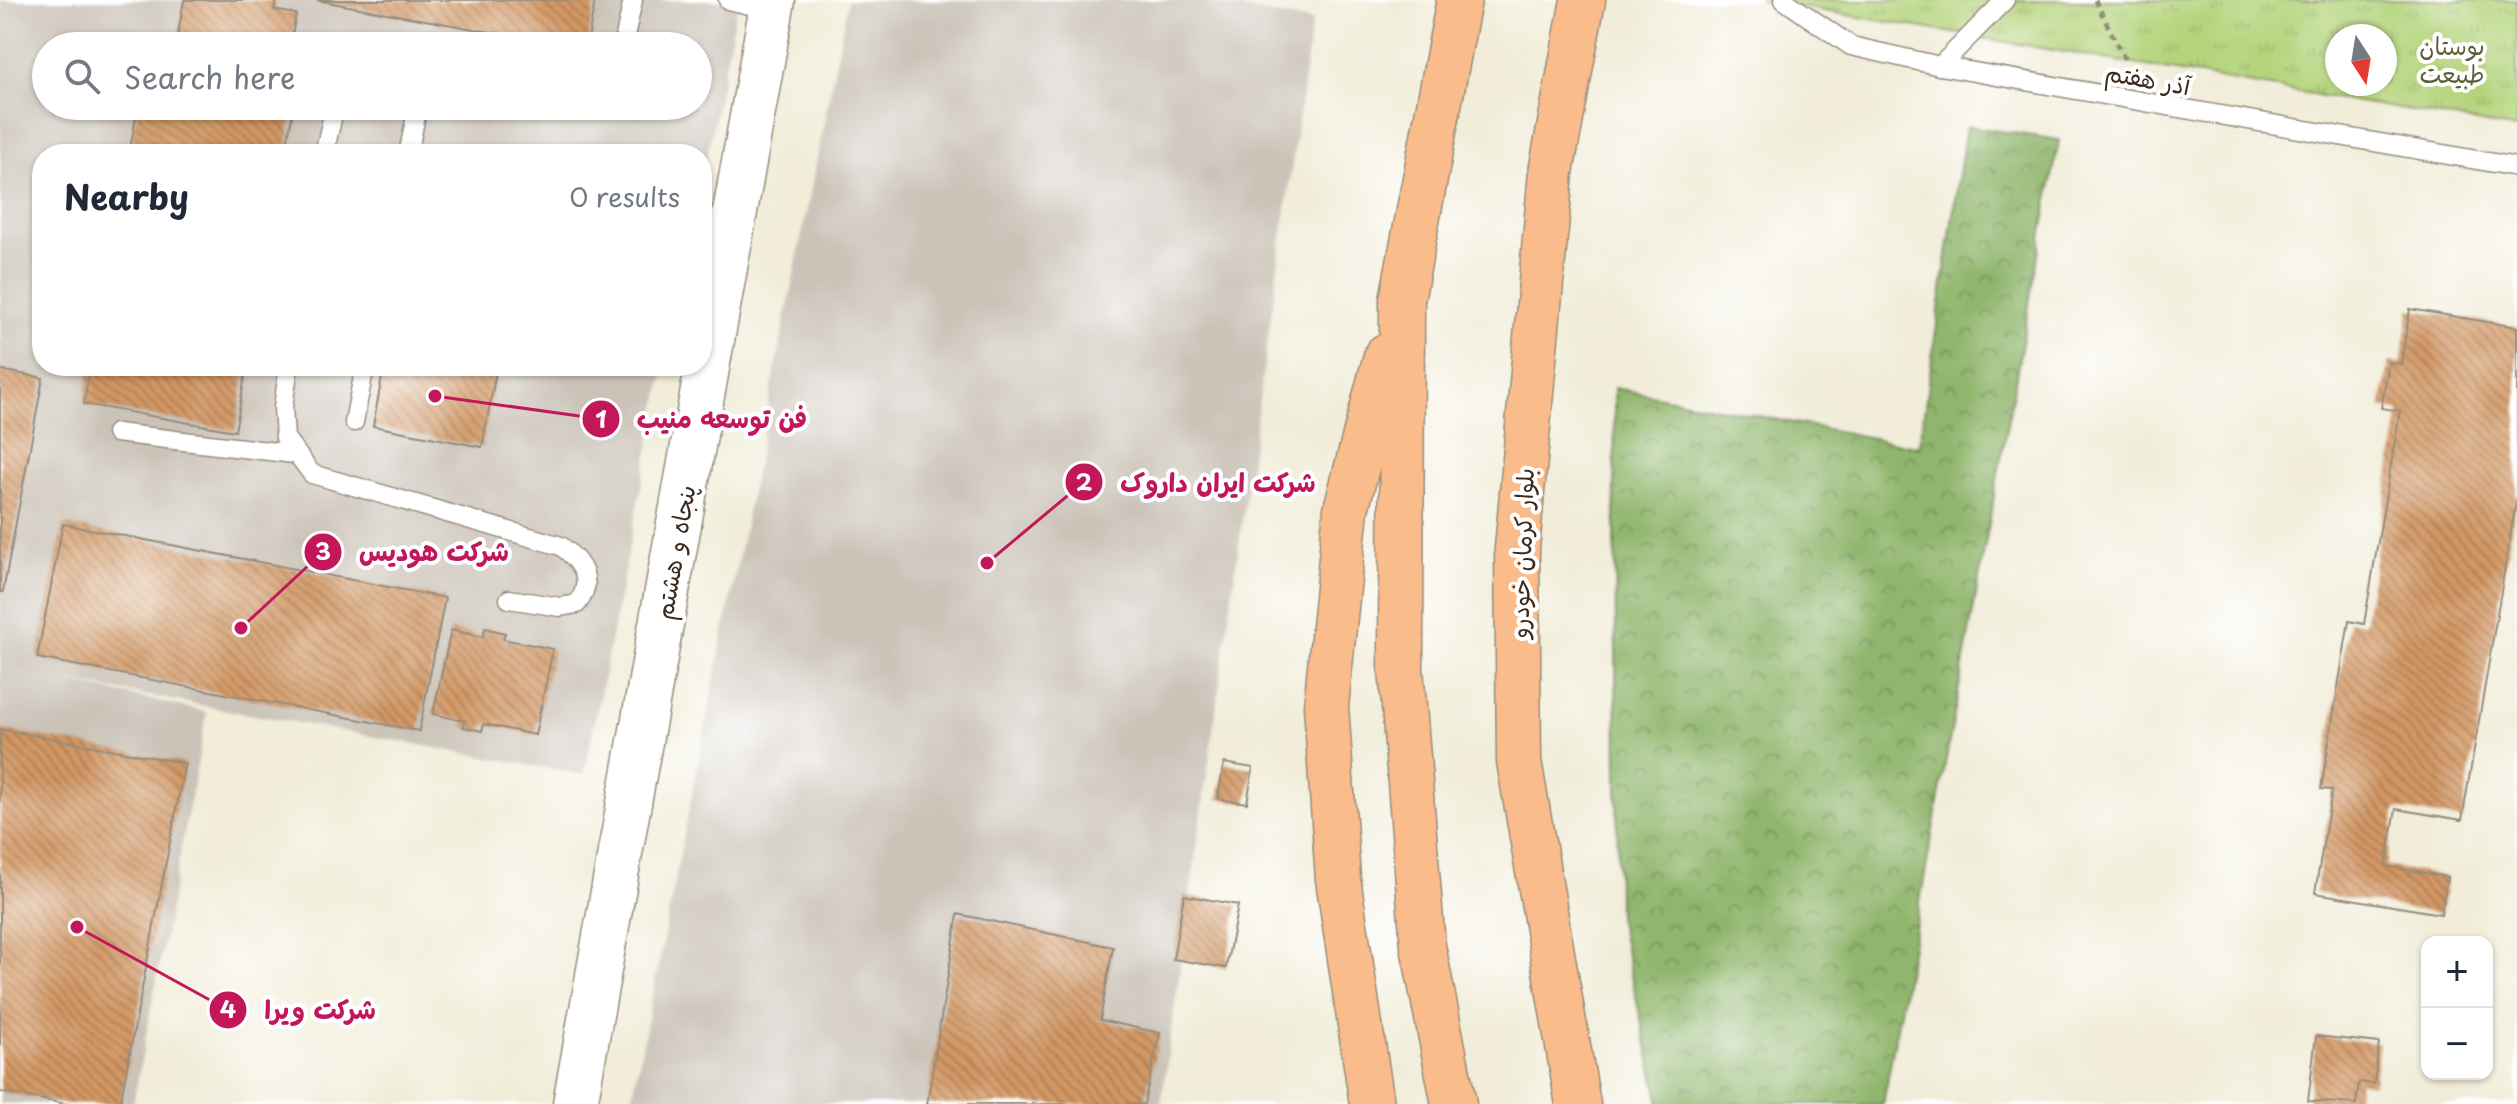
<!DOCTYPE html>
<meta charset="utf-8">
<style>
body{margin:0;font-family:"Playpen Sans","Playpen Sans Arabic",sans-serif;background:#f2f2f3;color:#1f2937}
.controls{position:absolute;right:24px;bottom:24px;display:grid;overflow:hidden;border-radius:16px;box-shadow:0 2px 6px #0004}
.controls button{width:72px;height:72px;display:grid;place-items:center;padding:0;border:0;border-bottom:2px solid #e0e1e3;background:#fff;color:#1f2937;font:40px sans-serif}
.compass{position:absolute;left:2325px;top:24px;width:72px;height:72px;border-radius:50%;background:#fff;box-shadow:0 2px 6px #0004;rotate:168deg}
.list{margin:0;padding:0;list-style:none}
h2{display:flex;justify-content:space-between;align-items:center;height:104px;margin:0;padding:0 32px;font-size:34px}
h2 small{font-size:26px;font-weight:400;color:#747a83}
.icon{flex:none;width:44px;height:44px;fill:none;stroke:currentColor;stroke-width:2;stroke-linecap:round;stroke-linejoin:round}
.map{position:relative;flex:none;width:2517px;height:1104px;overflow:hidden}
.search{position:absolute;background:#fff;box-shadow:0 2px 6px #0004;left:32px;top:32px;width:680px;height:88px;display:flex;align-items:center;gap:20px;box-sizing:border-box;padding:0 28px;border-radius:44px;color:#747a83;font-size:30px}
.panel{position:absolute;background:#fff;box-shadow:0 2px 6px #0004;left:32px;top:144px;width:680px;height:232px;border-radius:32px}
.map>svg:first-child{display:block}
.industrial{fill:#cbc3b8;fill-rule:evenodd}
.forest{fill:url(#forest-crowns);stroke:#657045;stroke-width:2}
.park{fill:url(#park-tufts);stroke:#787f4d;stroke-width:2;fill-rule:evenodd}
.building{fill:url(#building-back-hatch)}
.lines{fill:none;stroke-linecap:round;stroke-linejoin:round}
.service-casing{stroke:#968c7c;stroke-width:21}
.tertiary-casing{stroke:#968c7c;stroke-width:47}
.primary-casing{stroke:#968c7c;stroke-width:47}
.path{stroke:#968c7c;stroke-width:5;stroke-dasharray:6 6;stroke-linecap:butt}
.service{stroke:#fff;stroke-width:18}
.tertiary{stroke:#fff;stroke-width:44}
.primary{stroke:#fabc8b;stroke-width:44}
.labels{text-anchor:middle;dominant-baseline:central;stroke-width:8;stroke-linejoin:round;paint-order:stroke}
.park-label{font-size:24px;fill:#5f5d3a;stroke:#fff}
.street-label{font-size:24px;fill:#3b2a1e;stroke:#fff}
.leader{fill:none;stroke:#c2185b;stroke-width:3}
.callout-dot{fill:#c2185b;stroke:#fff;stroke-width:3}
.mark-label{font-size:24px;text-anchor:middle;font-weight:bold;fill:#fff}
.callout-label{font-size:26px;text-anchor:middle;font-weight:bold;fill:#c2185b;stroke:#fff;stroke-width:8;stroke-linejoin:round;paint-order:stroke}
</style>
<div class="map">
<svg width="2517" height="1104" viewBox="0 0 2517 1104">
<defs>
<pattern id="forest-crowns" width="20" height="18" patternUnits="userSpaceOnUse" patternTransform="scale(2)"><rect width="20" height="18" fill="#8fb66c"/><path d="M2 6a3 3 0 1 1 6 0M12 15a3 3 0 1 1 6 0" fill="none" stroke="#769458"/></pattern>
<pattern id="park-tufts" width="24" height="20" patternUnits="userSpaceOnUse" patternTransform="scale(2)"><rect width="24" height="20" fill="#b4d47c"/><path d="M3 7l-1-3M5 7V3M7 7l1-3M15 17l-1-3M17 17v-4M19 17l1-3" fill="none" stroke="#9cb66b"/></pattern>
<pattern id="building-back-hatch" width="6" height="6" patternUnits="userSpaceOnUse" patternTransform="scale(2)"><rect width="6" height="6" fill="#d29764"/><path d="M-1 5l2 2M0 0l6 6M5-1l2 2" fill="none" stroke="#ac7b52"/></pattern>
</defs>
<rect width="100%" height="100%" fill="#fff"/>
<filter id="ink" filterUnits="userSpaceOnUse"><feTurbulence type="fractalNoise" baseFrequency=".0125" numOctaves="2"/><feDisplacementMap in="SourceGraphic" scale="16" xChannelSelector="R" yChannelSelector="G"/><feConvolveMatrix kernelMatrix="1 2 1 2 8 2 1 2 1" color-interpolation-filters="sRGB"/></filter>
<filter id="wash" filterUnits="userSpaceOnUse"><feTurbulence type="fractalNoise" baseFrequency=".006" numOctaves="4" result="noise"/><feDisplacementMap in="SourceGraphic" scale="32" xChannelSelector="R" yChannelSelector="G"/><feGaussianBlur stdDeviation="1.8" result="paint"/><feColorMatrix in="noise" values="0 0 0 0 0 0 0 0 0 0 0 0 0 0 0 0 0 1.4 0 .05"/><feComposite in="paint" operator="in"/></filter>
<g filter="url(#wash)">
<rect width="100%" height="100%" fill="#f1edd9"/>
<!-- industrial -->
<g class="industrial">
<path d="M0,0H738L702,182V154H42V366H665L584,775L50,678L207,712L133,1104H0ZM46,46H698V106H46Z"/>
<path d="M848,0H1192L1312,21L1161,1104H631Z"/>
</g>
<!-- forest -->
<path class="forest" d="M1966,126L2059,140L1883,1104H1660L1618,917L1614,388L1919,447Z"/>
<!-- park -->
<path class="park" d="M1759,0H2517V129ZM2337,36H2385V84H2337Z"/>
<g id="blocks">
<!-- building -->
<g class="building">
<path d="M184,0H277L274,10L296,14L290,46H176Z"/>
<path d="M316,0H595L587,46H567Z"/>
<path d="M138,106H294L285,154H129Z"/>
<path d="M2410,309L2517,327V497L2462,820L2396,809L2386,866L2447,877L2441,914L2315,893L2332,790L2321,789L2349,621L2364,624L2400,411L2381,408L2389,362L2401,364Z"/>
<path d="M90,366H247L235,431L84,404Z"/>
<path d="M384,366H497L482,447L373,426Z"/>
<path d="M0,370L43,378L3,592H0Z"/>
<path d="M63,524L445,598L419,731L37,658Z"/>
<path d="M485,628L505,633L503,639L553,649L535,735L484,724L482,731L463,727L465,721L433,714L451,630L483,637Z"/>
<path d="M0,729L185,763L120,1104H67L0,1092Z"/>
<path d="M1224,763L1253,768L1247,803L1218,799Z"/>
<path d="M1184,895L1238,905L1226,968L1173,959Z"/>
<path d="M958,914L1113,947L1100,1020L1160,1033L1144,1104H927Z"/>
<path d="M2316,1036L2379,1043L2374,1084L2359,1082L2356,1104L2308,1101Z"/>
</g>
</g>
</g>
<g filter="url(#ink)">
<use href="#blocks" fill-opacity="0" stroke="#968c7c" stroke-width="2"/>
<g class="lines">
<defs>
<g id="service">
<path d="M728,0L771,10"/>
<path d="M1784,0L1851,46L1940,66L2517,167"/>
<path d="M623,46L633,0"/>
<path d="M1940,66L2005,0"/>
<path d="M324,154L335,106"/>
<path d="M408,154L418,106"/>
<path d="M289,366L283,407L285,438L312,474L561,546C582,562 595,581 577,604L560,607L509,599"/>
<path d="M354,422L365,366"/>
<path d="M116,433L294,454"/>
</g>
<path id="tertiary" d="M575,1104L773,0"/>
<g id="primary">
<path d="M1372,1104L1338,879L1326,706L1346,509L1386,356"/>
<path d="M1454,1104L1423,946L1401,669L1402,300L1459,0"/>
<path d="M1578,1104L1519,761L1517,548L1551,172L1583,0"/>
</g>
</defs>
<!-- service casing -->
<use href="#service" class="service-casing"/>
<!-- tertiary casing -->
<use href="#tertiary" class="tertiary-casing"/>
<!-- primary casing -->
<use href="#primary" class="primary-casing"/>
<!-- path -->
<path class="path" d="M2095,0L2126,62"/>
<!-- service -->
<use href="#service" class="service"/>
<!-- tertiary -->
<use href="#tertiary" class="tertiary"/>
<!-- primary -->
<use href="#primary" class="primary"/>
</g>
</g>
<g class="labels">
<!-- park labels -->
<g class="park-label">
<text x="2452" y="45">بوستان<tspan x="2452" dy="28">طبیعت</tspan></text>
</g>
<!-- street labels -->
<g class="street-label">
<text transform="translate(2148 78) rotate(10)">آذر هفتم</text>
<text transform="translate(674 552) rotate(-80)">پنجاه و هشتم</text>
<text transform="translate(1521 553) rotate(-88)">بلوار کرمان خودرو</text>
</g>
</g>
<!-- callouts -->
<path class="leader" d="M435 396L601 419M987 563L1084 482M241 628L323 552M77 927L228 1010"/>
<g class="callout-dot">
<circle cx="435" cy="396" r="8"/>
<circle cx="987" cy="563" r="8"/>
<circle cx="241" cy="628" r="8"/>
<circle cx="77" cy="927" r="8"/>
<circle cx="601" cy="419" r="20"/>
<circle cx="1084" cy="482" r="20"/>
<circle cx="323" cy="552" r="20"/>
<circle cx="228" cy="1010" r="20"/>
</g>
<g class="mark-label">
<text x="601" y="428">1</text>
<text x="1084" y="491">2</text>
<text x="323" y="560">3</text>
<text x="228" y="1018">4</text>
</g>
<g class="callout-label">
<text x="722" y="428">فن توسعه منیب</text>
<text x="1218" y="492">شرکت ایران داروک</text>
<text x="434" y="561">شرکت هودیس</text>
<text x="320" y="1019">شرکت ویرا</text>
</g>
</svg>
<div class="controls">
<button>+</button>
<button>−</button>
</div>
<svg class="compass" viewBox="-18 -18 36 36"><path d="M0-13l5 13h-10z" fill="#e53935"/><path d="M0 13l5-13h-10z" fill="#747a83"/></svg>
<div class="search"><svg class="icon" aria-label="search" viewBox="0 0 24 24"><circle cx="10" cy="10" r="6"/><path d="M15 15l6 6"/></svg>Search here</div>
<section class="panel">
<h2>Nearby<small>0 results</small></h2>
<ul class="list">
</ul>
</section>
</div>
